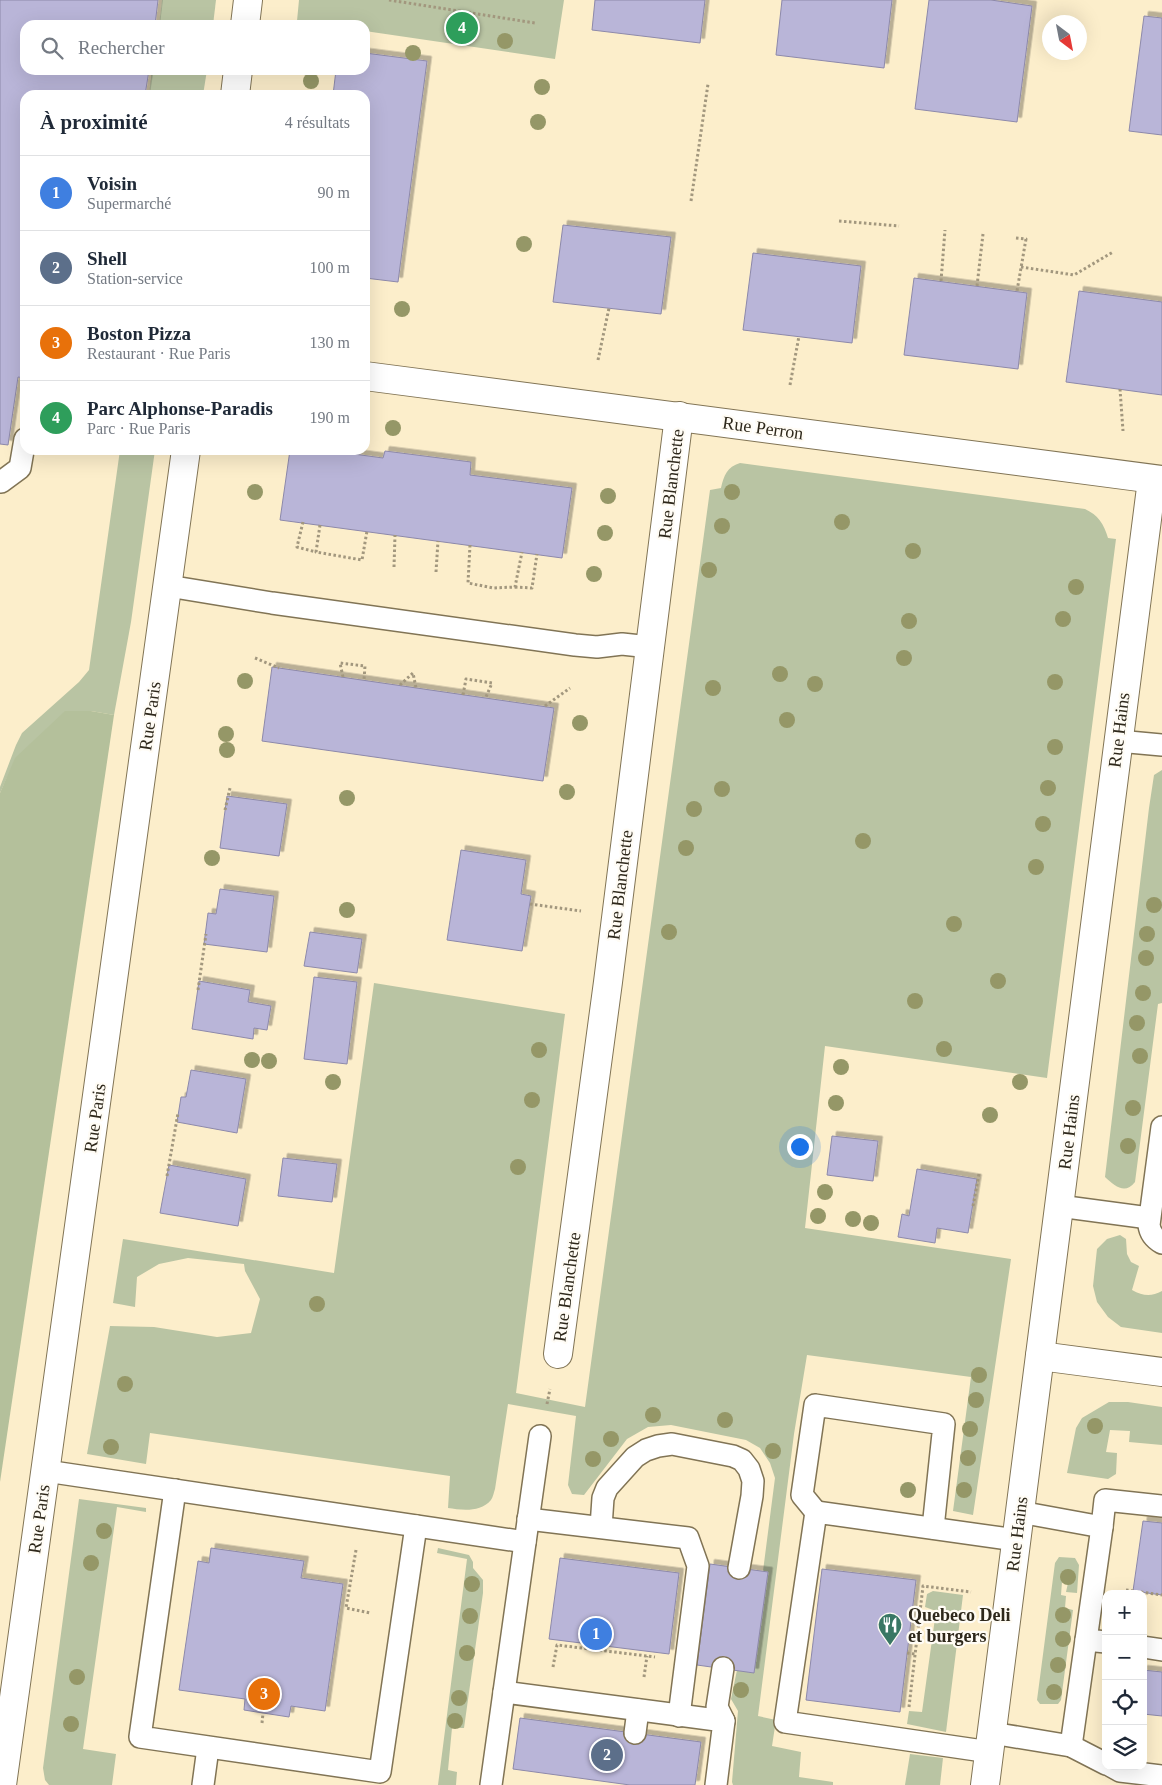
<!DOCTYPE html>
<html lang="fr">
<meta charset="utf-8">
<style>
body{margin:0;font-family:"Times New Roman",serif;background:#f6f6f7;color:#1f2937}
.controls{position:absolute;right:15px;bottom:15px;display:grid;overflow:hidden;border-radius:10px;box-shadow:0 5px 20px #0002}
.controls button{width:45px;height:45px;display:grid;place-items:center;padding:0;border:0;border-bottom:1px solid #e0e1e3;background:#fff;color:#1f2937;font:25px sans-serif}
.compass{position:absolute;left:1042px;top:15px;width:45px;height:45px;border-radius:50%;background:#fff;box-shadow:0 5px 20px #0002;rotate:148deg}
.you{position:absolute;left:799px;top:1146px;width:18px;height:18px;margin:-12px;border:4px solid #fff;border-radius:50%;background:#1a73e8;box-shadow:0 0 0 8px #1a73e833}
.badge{display:grid;place-items:center;width:32px;height:32px;border-radius:50%;background:#397764;color:#fff;font-size:16px;font-weight:700}
.pin{position:absolute;translate:-50% -50%;border:2px solid #fff;box-shadow:0 1px 5px #0006}
.list{margin:0;padding:0;list-style:none}
h2{display:flex;justify-content:space-between;align-items:center;height:65px;margin:0;padding:0 20px;font-size:21px}
h2 small{font-size:16px;font-weight:400;color:#747a83}
.list li{display:grid;grid-template-columns:32px 1fr auto;gap:15px;align-items:center;box-sizing:border-box;height:75px;padding:0 20px;border-top:1px solid #e0e1e3}
.list b{display:block;font-size:19px;white-space:nowrap}
.list p{margin:0;font-size:16px;white-space:nowrap;color:#747a83}
.list em{font-size:16px;font-style:normal;color:#747a83}
.icon{flex:none;width:28px;height:28px;fill:none;stroke:currentColor;stroke-width:2;stroke-linecap:round;stroke-linejoin:round}
.map{position:relative;flex:none;width:1162px;height:1785px;overflow:hidden}
.search{position:absolute;background:#fff;box-shadow:0 5px 20px #0002;left:20px;top:20px;width:350px;height:55px;display:flex;align-items:center;gap:12px;box-sizing:border-box;padding:0 18px;border-radius:15px;color:#747a83;font-size:19px}
.panel{position:absolute;background:#fff;box-shadow:0 5px 20px #0002;left:20px;top:90px;width:350px;height:365px;border-radius:15px}
.map>svg:first-child{display:block}
.green{fill:#b9c4a3}
.forest{fill:#b4c09b}
.building{fill:#b9b5d8;stroke:#8d89aa;filter:url(#shadow)}
.lines{fill:none;stroke-linecap:round;stroke-linejoin:round}
.lane-casing{stroke:#817455;stroke-width:24}
.street-casing{stroke:#817455;stroke-width:30}
.path{stroke:#a2977e;stroke-width:3;stroke-dasharray:2.5 2.5;stroke-linecap:butt}
.lane{stroke:#fff;stroke-width:21}
.street{stroke:#fff;stroke-width:28}
.tree{fill:#959767}
.labels{text-anchor:middle;dominant-baseline:central;stroke-width:4.5;stroke-linejoin:round;paint-order:stroke}
.street-label{font-size:18px;fill:#2e281b;stroke:#fffcf5}
.poi-label{font-size:18px;font-weight:bold;fill:#2e281b;stroke:#fffcf5;text-anchor:start}
</style>
<div class="map">
<svg width="1162" height="1785" viewBox="0 0 1162 1785">
<defs>
<filter id="shadow"><feDropShadow dx="4.5" dy="-4.5" stdDeviation="0" flood-color="#0004"/></filter>
</defs>
<rect width="100%" height="100%" fill="#fceecb"/>
<!-- green -->
<g class="green">
<path d="M162,0H216L213,25H159Z"/>
<path d="M299,0H564L555,59L365,31V25H325L297,21Z"/>
<path d="M152,70H207L203,95H149Z"/>
<path d="M120,450H155L131,622L114,715L91,711L16,758L0,793V787L16,745L22,733L79,682L89,670Z"/>
<path d="M740,463L1085,509C1098,515 1104,524 1108,538L1116,539L1047,1078L825,1046L805,1228L1011,1259L973,1515L953,1511L971,1377L807,1355L794,1434L758,1716L776,1720L772,1746L801,1752L799,1777L833,1782V1785H733L732,1782L738,1711L731,1699L737,1670L754,1672L768,1572L763,1571L775,1478L770,1463L760,1448L746,1440L671,1425L648,1427L627,1439L584,1495L572,1494L568,1485L576,1416L508,1404L495,1489C494,1492 493,1497 491,1500C480,1513 461,1510 448,1508L450,1476L150,1433L146,1464L87,1454L110,1326L154,1327L217,1337L251,1333L260,1299L245,1271L244,1264L188,1258L159,1264L137,1277L135,1307L113,1303L123,1239L334,1273L374,983L565,1014L516,1393L585,1407L710,490L721,488C724,475 727,467 740,463Z"/>
<path d="M1162,770V1003L1158,1004L1135,1182C1125,1195 1115,1186 1105,1177L1149,808L1154,775Z"/>
<path d="M1120,1235L1126,1239L1127,1254L1131,1262L1139,1266L1132,1290C1143,1296 1151,1297 1162,1291V1333L1121,1327L1108,1317L1097,1302L1093,1286L1097,1249L1107,1239Z"/>
<path d="M1109,1402H1128L1162,1407V1445L1129,1442L1130,1431L1110,1430L1106,1452L1117,1453L1116,1474L1108,1479L1067,1473L1076,1428L1082,1418Z"/>
<path d="M79,1499L146,1508V1512L117,1507L83,1749L116,1754L112,1785H49L45,1780L43,1768Z"/>
<path d="M438,1548L469,1555L473,1562V1568L483,1580V1593L464,1728H452L448,1770L457,1772L456,1785H438L467,1559L437,1553Z"/>
<path d="M1059,1557L1075,1558L1079,1565L1077,1593L1066,1592L1068,1583L1062,1582L1061,1595L1066,1596L1065,1608L1073,1610L1061,1700L1058,1704H1040L1037,1700L1055,1563Z"/>
<path d="M933,1591L963,1595L946,1732L907,1724L909,1711L922,1712L936,1611L925,1607L927,1594Z"/>
<path d="M910,1754L943,1758L940,1785H905Z"/>
</g>
<!-- forest -->
<path class="forest" d="M65,711H91L114,715L0,1482V793L15,758Z"/>
<!-- building -->
<g class="building">
<path d="M0,0H158L155,25H25V70H149L145,95H25V378L18,377L8,445L0,444Z"/>
<path d="M595,0H705L700,43L592,30Z"/>
<path d="M782,0H892L884,68L776,55Z"/>
<path d="M929,0H991L1032,6L1017,122L915,109Z"/>
<path d="M1144,16L1162,18V135L1129,131Z"/>
<path d="M365,53L427,61L398,282L365,278V95H333L336,70H365Z"/>
<path d="M563,225L671,237L661,314L553,302Z"/>
<path d="M753,253L861,266L852,343L743,330Z"/>
<path d="M914,278L1027,293L1018,369L904,355Z"/>
<path d="M1079,291L1162,302V395L1066,382Z"/>
<path d="M290,450H324L383,458L385,451L471,462L470,475L572,488L562,558L280,520Z"/>
<path d="M272,667L554,708L543,781L262,741Z"/>
<path d="M227,796L287,804L279,856L220,848Z"/>
<path d="M461,850L526,860L521,894L531,896L522,951L447,940Z"/>
<path d="M220,889L274,896L267,952L204,944L208,913L216,914Z"/>
<path d="M310,932L362,939L357,973L304,966Z"/>
<path d="M314,977L357,982L347,1064L304,1059Z"/>
<path d="M199,981L250,990L248,1002L271,1006L267,1030L254,1028L253,1039L192,1029Z"/>
<path d="M191,1070L246,1079L237,1133L177,1122L181,1097H186Z"/>
<path d="M832,1136L878,1141L873,1181L827,1175Z"/>
<path d="M283,1158L337,1164L332,1202L278,1196Z"/>
<path d="M169,1165L246,1179L238,1226L160,1213Z"/>
<path d="M917,1169L977,1179L968,1233L937,1228L935,1243L898,1237L902,1214L909,1216Z"/>
<path d="M1143,1521L1162,1523V1595L1133,1591Z"/>
<path d="M211,1548L304,1561L301,1578L343,1584L325,1711L291,1706L289,1717L263,1713L244,1710L245,1699L179,1690L198,1561L209,1563Z"/>
<path d="M560,1558L679,1573L669,1654L549,1639Z"/>
<path d="M710,1564L768,1572L754,1673L697,1665Z"/>
<path d="M822,1569L916,1580L900,1712L806,1700Z"/>
<path d="M1143,1670L1162,1672V1716L1143,1714Z"/>
<path d="M520,1718L701,1742L695,1785H630L513,1769Z"/>
</g>
<g class="lines">
<defs>
<g id="lane">
<path d="M1,482L20,468L25,439"/>
<path d="M168,586L272,603L575,645L597,647L622,644L650,647"/>
<path d="M1118,741L1162,745"/>
<path d="M1162,1127L1149,1225C1150,1234 1155,1239 1162,1243"/>
<path d="M1059,1206L1149,1218"/>
<path d="M46,1471L525,1542"/>
<path d="M175,1490L140,1737L380,1772L416,1526"/>
<path d="M816,1512L802,1495L815,1405L944,1424L933,1528"/>
<path d="M1020,1512L1102,1527L1071,1746"/>
<path d="M528,1519L688,1538L698,1566L679,1716"/>
<path d="M601,1527L603,1498L607,1488L635,1457L646,1450L658,1446L672,1444L733,1456L742,1460L749,1469L753,1481L752,1496L739,1568"/>
<path d="M1102,1527L1105,1500L1162,1506"/>
<path d="M1086,1640L1106,1642"/>
<path d="M1143,1647L1162,1650"/>
<path d="M723,1668L717,1707L724,1721"/>
<path d="M504,1692L540,1436"/>
<path d="M635,1733L638,1710"/>
<path d="M992,1733L1071,1746L1106,1764"/>
<path d="M990,1752L785,1722L816,1512L1016,1540"/>
<path d="M1111,1766L1120,1771L1162,1776"/>
<path d="M203,1785L208,1748"/>
<path d="M491,1785L504,1692L724,1721L716,1785"/>
</g>
<g id="street">
<path d="M245,25L248,0"/>
<path d="M235,95L238,70"/>
<path d="M365,376L1162,480"/>
<path d="M558,1354L608,982L679,416"/>
<path d="M1040,1356L1162,1372"/>
<path d="M2,1785L186,450"/>
<path d="M985,1785L1152,480"/>
</g>
</defs>
<!-- lane casing -->
<use href="#lane" class="lane-casing"/>
<!-- street casing -->
<use href="#street" class="street-casing"/>
<!-- path -->
<g class="path">
<path d="M389,0L535,23"/>
<path d="M691,201L708,84"/>
<path d="M839,221L899,226"/>
<path d="M1016,238L1026,239L1017,291"/>
<path d="M1021,267L1074,275L1113,252"/>
<path d="M941,281L945,230"/>
<path d="M977,286L983,234"/>
<path d="M598,360L609,308"/>
<path d="M790,385L799,336"/>
<path d="M1120,389L1123,431"/>
<path d="M303,522L297,547L316,552"/>
<path d="M320,525L316,552L362,560L367,531"/>
<path d="M470,545L468,583L493,588L515,587L522,552"/>
<path d="M394,567L395,535"/>
<path d="M436,572L438,541"/>
<path d="M515,587L532,588L537,554"/>
<path d="M255,658L279,668"/>
<path d="M343,677L340,663L365,666L364,680"/>
<path d="M400,685L413,673L416,688"/>
<path d="M463,695L466,679L492,683L486,697"/>
<path d="M545,706L570,688"/>
<path d="M225,810L230,788"/>
<path d="M530,904L581,911"/>
<path d="M198,990L206,934"/>
<path d="M167,1176L178,1113"/>
<path d="M973,1206L979,1174"/>
<path d="M547,1404L550,1389"/>
<path d="M356,1550L346,1608L370,1613"/>
<path d="M1126,1590L1162,1595"/>
<path d="M907,1653L915,1654"/>
<path d="M553,1667L557,1645L655,1657"/>
<path d="M644,1677L647,1656"/>
<path d="M909,1707L923,1586L971,1592"/>
<path d="M262,1723L263,1713"/>
</g>
<!-- lane -->
<use href="#lane" class="lane"/>
<!-- street -->
<use href="#street" class="street"/>
</g>
<!-- trees -->
<g class="tree">
<circle cx="463" cy="35" r="8"/>
<circle cx="505" cy="41" r="8"/>
<circle cx="413" cy="53" r="8"/>
<circle cx="311" cy="81" r="8"/>
<circle cx="542" cy="87" r="8"/>
<circle cx="538" cy="122" r="8"/>
<circle cx="524" cy="244" r="8"/>
<circle cx="402" cy="309" r="8"/>
<circle cx="393" cy="428" r="8"/>
<circle cx="255" cy="492" r="8"/>
<circle cx="732" cy="492" r="8"/>
<circle cx="608" cy="496" r="8"/>
<circle cx="842" cy="522" r="8"/>
<circle cx="722" cy="526" r="8"/>
<circle cx="605" cy="533" r="8"/>
<circle cx="913" cy="551" r="8"/>
<circle cx="709" cy="570" r="8"/>
<circle cx="594" cy="574" r="8"/>
<circle cx="1076" cy="587" r="8"/>
<circle cx="1063" cy="619" r="8"/>
<circle cx="909" cy="621" r="8"/>
<circle cx="904" cy="658" r="8"/>
<circle cx="780" cy="674" r="8"/>
<circle cx="245" cy="681" r="8"/>
<circle cx="1055" cy="682" r="8"/>
<circle cx="815" cy="684" r="8"/>
<circle cx="713" cy="688" r="8"/>
<circle cx="787" cy="720" r="8"/>
<circle cx="580" cy="723" r="8"/>
<circle cx="226" cy="734" r="8"/>
<circle cx="1055" cy="747" r="8"/>
<circle cx="227" cy="750" r="8"/>
<circle cx="1048" cy="788" r="8"/>
<circle cx="722" cy="789" r="8"/>
<circle cx="567" cy="792" r="8"/>
<circle cx="347" cy="798" r="8"/>
<circle cx="694" cy="809" r="8"/>
<circle cx="1043" cy="824" r="8"/>
<circle cx="863" cy="841" r="8"/>
<circle cx="686" cy="848" r="8"/>
<circle cx="212" cy="858" r="8"/>
<circle cx="1036" cy="867" r="8"/>
<circle cx="1154" cy="905" r="8"/>
<circle cx="347" cy="910" r="8"/>
<circle cx="954" cy="924" r="8"/>
<circle cx="669" cy="932" r="8"/>
<circle cx="1147" cy="934" r="8"/>
<circle cx="1146" cy="958" r="8"/>
<circle cx="998" cy="981" r="8"/>
<circle cx="1143" cy="993" r="8"/>
<circle cx="915" cy="1001" r="8"/>
<circle cx="1137" cy="1023" r="8"/>
<circle cx="944" cy="1049" r="8"/>
<circle cx="539" cy="1050" r="8"/>
<circle cx="1140" cy="1056" r="8"/>
<circle cx="252" cy="1060" r="8"/>
<circle cx="269" cy="1061" r="8"/>
<circle cx="841" cy="1067" r="8"/>
<circle cx="333" cy="1082" r="8"/>
<circle cx="1020" cy="1082" r="8"/>
<circle cx="532" cy="1100" r="8"/>
<circle cx="836" cy="1103" r="8"/>
<circle cx="1133" cy="1108" r="8"/>
<circle cx="990" cy="1115" r="8"/>
<circle cx="1128" cy="1146" r="8"/>
<circle cx="518" cy="1167" r="8"/>
<circle cx="825" cy="1192" r="8"/>
<circle cx="818" cy="1216" r="8"/>
<circle cx="853" cy="1219" r="8"/>
<circle cx="871" cy="1223" r="8"/>
<circle cx="317" cy="1304" r="8"/>
<circle cx="979" cy="1375" r="8"/>
<circle cx="125" cy="1384" r="8"/>
<circle cx="976" cy="1400" r="8"/>
<circle cx="653" cy="1415" r="8"/>
<circle cx="725" cy="1420" r="8"/>
<circle cx="1095" cy="1426" r="8"/>
<circle cx="970" cy="1429" r="8"/>
<circle cx="611" cy="1439" r="8"/>
<circle cx="111" cy="1447" r="8"/>
<circle cx="773" cy="1451" r="8"/>
<circle cx="968" cy="1458" r="8"/>
<circle cx="593" cy="1459" r="8"/>
<circle cx="908" cy="1490" r="8"/>
<circle cx="964" cy="1490" r="8"/>
<circle cx="104" cy="1531" r="8"/>
<circle cx="91" cy="1563" r="8"/>
<circle cx="1068" cy="1577" r="8"/>
<circle cx="472" cy="1584" r="8"/>
<circle cx="1063" cy="1615" r="8"/>
<circle cx="470" cy="1616" r="8"/>
<circle cx="1063" cy="1639" r="8"/>
<circle cx="467" cy="1653" r="8"/>
<circle cx="1058" cy="1665" r="8"/>
<circle cx="77" cy="1677" r="8"/>
<circle cx="741" cy="1690" r="8"/>
<circle cx="1054" cy="1692" r="8"/>
<circle cx="459" cy="1698" r="8"/>
<circle cx="455" cy="1721" r="8"/>
<circle cx="71" cy="1724" r="8"/>
</g>
<!-- icons -->
<defs>
<symbol id="restaurant-pin" viewBox="-11 -11 22 30"><path d="M0 17L-7.5 6A9.5 9.5 0 1 1 7.5 6Z" fill="#397764" stroke="#fffcf5"/><path d="M-5-6h1v4h1v-4h1v4h1v-4h1v5L-1.5 .5V6h-2V.5L-5-1ZM5-6V6H3V1.5H1.5Q1.5-4 5-6Z" fill="#fff"/></symbol>
</defs>
<g fill-rule="evenodd">
<use href="#restaurant-pin" x="876" y="1611" width="28" height="38"/>
</g>
<g class="labels">
<!-- street labels -->
<g class="street-label">
<text transform="translate(763 428) rotate(8)">Rue Perron</text>
<text transform="translate(671 484) rotate(-83)">Rue Blanchette</text>
<text transform="translate(150 716) rotate(-82)">Rue Paris</text>
<text transform="translate(1119 730) rotate(-83)">Rue Hains</text>
<text transform="translate(620 885) rotate(-83)">Rue Blanchette</text>
<text transform="translate(95 1118) rotate(-82)">Rue Paris</text>
<text transform="translate(1069 1132) rotate(-83)">Rue Hains</text>
<text transform="translate(567 1287) rotate(-82)">Rue Blanchette</text>
<text transform="translate(39 1519) rotate(-82)">Rue Paris</text>
<text transform="translate(1017 1534) rotate(-83)">Rue Hains</text>
</g>
<!-- poi labels -->
<g class="poi-label">
<text x="908" y="1615">Quebeco Deli<tspan x="908" dy="21">et burgers</tspan></text>
</g>
</g>
</svg>
<div class="controls">
<button>+</button>
<button>−</button>
<button><svg class="icon" aria-label="locate" viewBox="0 0 24 24"><circle cx="12" cy="12" r="6"/><path d="M12 2v4M12 18v4M2 12h4M18 12h4"/></svg></button>
<button><svg class="icon" aria-label="layers" viewBox="0 0 24 24"><path d="M12 4l9 5-9 5-9-5zM3 14l9 5 9-5"/></svg></button>
</div>
<svg class="compass" viewBox="-18 -18 36 36"><path d="M0-13l5 13h-10z" fill="#e53935"/><path d="M0 13l5-13h-10z" fill="#747a83"/></svg>
<div class="you"></div>
<div class="pin badge" style="left:596px;top:1634px;background:#3f7fe0">1</div>
<div class="pin badge" style="left:607px;top:1755px;background:#5c6f8a">2</div>
<div class="pin badge" style="left:264px;top:1694px;background:#e8710a">3</div>
<div class="pin badge" style="left:462px;top:28px;background:#2e9e5b">4</div>
<div class="search"><svg class="icon" aria-label="search" viewBox="0 0 24 24"><circle cx="10" cy="10" r="6"/><path d="M15 15l6 6"/></svg>Rechercher</div>
<section class="panel">
<h2>À proximité<small>4 résultats</small></h2>
<ul class="list">
<li><span class="badge" style="background:#3f7fe0">1</span><div><b>Voisin</b><p>Supermarché</p></div><em>90 m</em></li>
<li><span class="badge" style="background:#5c6f8a">2</span><div><b>Shell</b><p>Station-service</p></div><em>100 m</em></li>
<li><span class="badge" style="background:#e8710a">3</span><div><b>Boston Pizza</b><p>Restaurant · Rue Paris</p></div><em>130 m</em></li>
<li><span class="badge" style="background:#2e9e5b">4</span><div><b>Parc Alphonse-Paradis</b><p>Parc · Rue Paris</p></div><em>190 m</em></li>
</ul>
</section>
</div>
